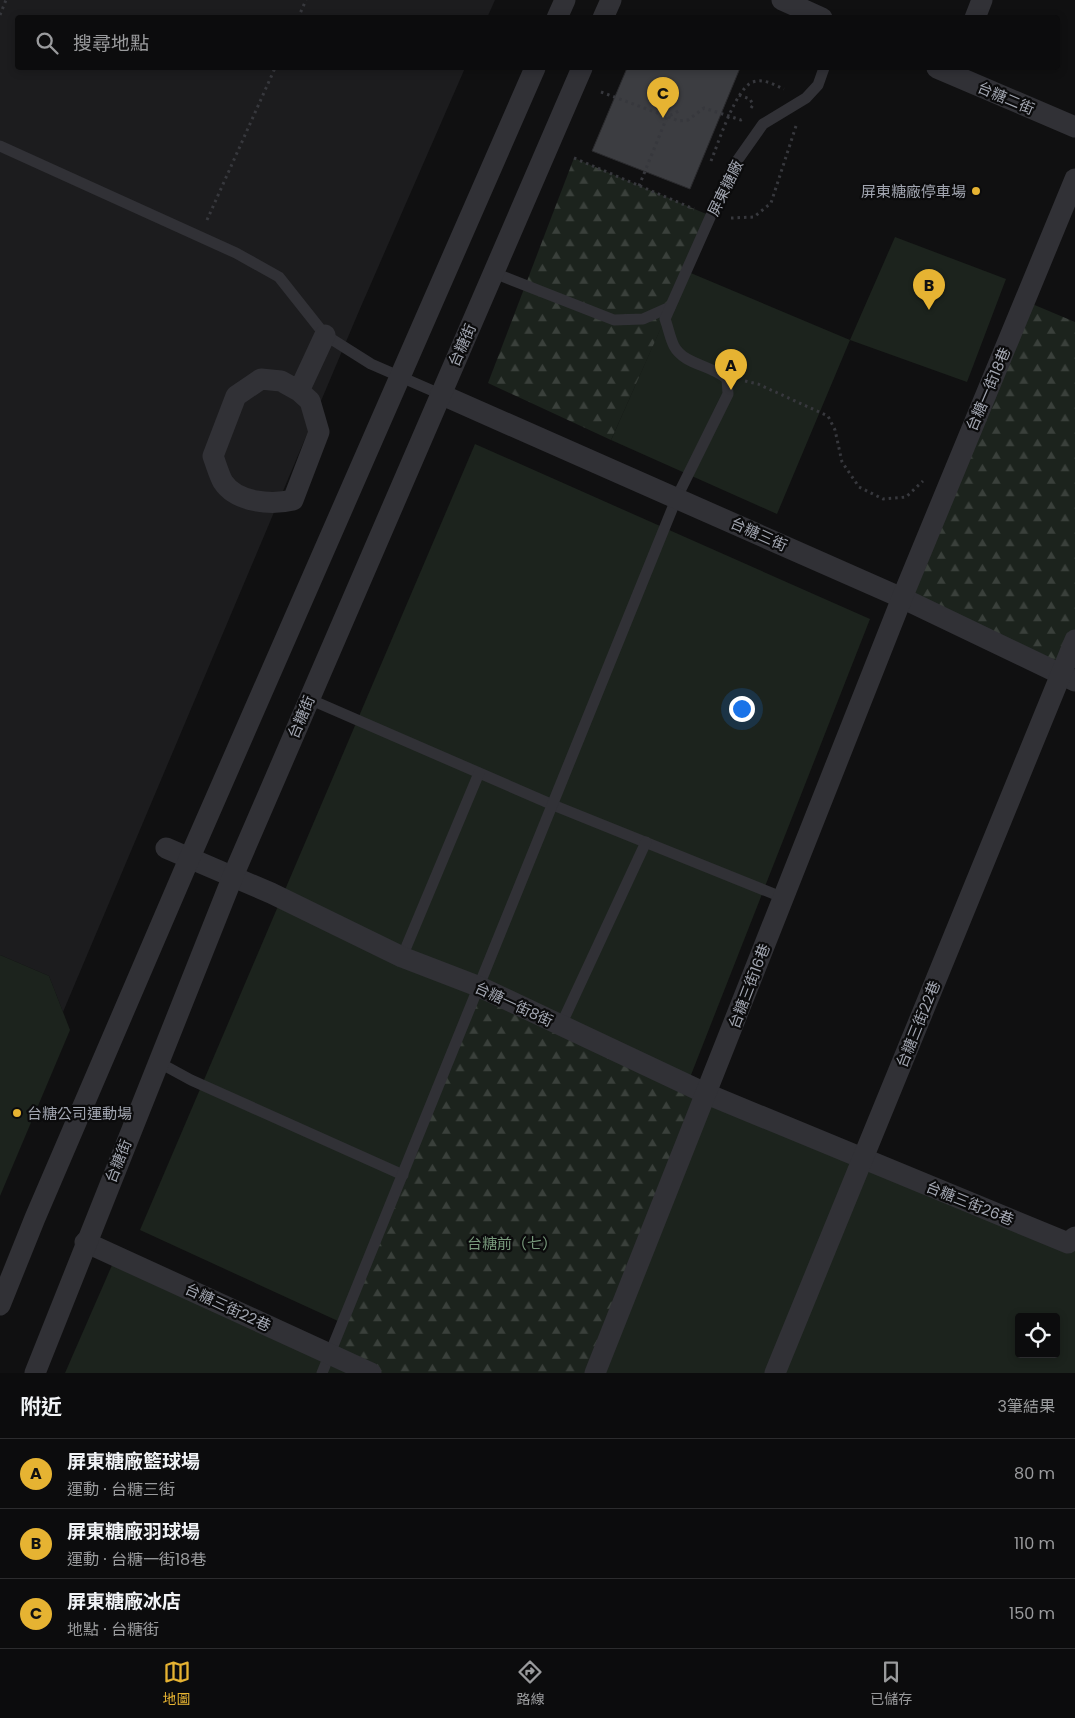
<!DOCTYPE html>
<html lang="zh-TW">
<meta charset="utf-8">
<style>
body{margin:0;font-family:Poppins,"Noto Sans TC",sans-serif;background:#1a1a1b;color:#f1f3f6}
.controls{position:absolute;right:15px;bottom:15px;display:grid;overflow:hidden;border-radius:5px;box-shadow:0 2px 8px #0003}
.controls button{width:45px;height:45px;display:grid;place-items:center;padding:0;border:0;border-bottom:1px solid #2c2c2e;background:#0c0c0d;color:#f1f3f6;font:25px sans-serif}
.you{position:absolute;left:741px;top:708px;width:18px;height:18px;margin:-12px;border:4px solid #fff;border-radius:50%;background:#1a73e8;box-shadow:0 0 0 8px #1a73e833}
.badge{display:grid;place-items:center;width:32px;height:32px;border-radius:50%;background:#e6b332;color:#111;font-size:16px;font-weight:700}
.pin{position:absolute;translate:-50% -41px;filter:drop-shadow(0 1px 2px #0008)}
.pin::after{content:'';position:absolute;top:26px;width:18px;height:15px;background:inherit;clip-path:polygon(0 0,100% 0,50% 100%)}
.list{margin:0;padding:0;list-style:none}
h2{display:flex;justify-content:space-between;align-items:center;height:65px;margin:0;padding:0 20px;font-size:21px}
h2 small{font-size:16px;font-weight:400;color:#9a9b9d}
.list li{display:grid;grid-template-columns:32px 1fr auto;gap:15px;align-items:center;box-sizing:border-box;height:70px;padding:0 20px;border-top:1px solid #2c2c2e}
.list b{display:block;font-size:19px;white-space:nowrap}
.list p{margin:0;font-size:16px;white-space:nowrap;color:#9a9b9d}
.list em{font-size:16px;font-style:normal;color:#9a9b9d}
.icon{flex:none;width:28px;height:28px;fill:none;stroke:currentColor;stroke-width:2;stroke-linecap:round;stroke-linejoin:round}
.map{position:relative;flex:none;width:1075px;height:1373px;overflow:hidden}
.search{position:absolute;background:#0c0c0d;box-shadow:0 2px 8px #0003;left:15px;right:15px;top:15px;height:55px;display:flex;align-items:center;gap:12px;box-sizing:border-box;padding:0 18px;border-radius:5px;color:#9a9b9d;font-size:19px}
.sheet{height:275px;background:#0c0c0d}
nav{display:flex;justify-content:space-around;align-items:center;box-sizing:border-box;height:70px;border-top:1px solid #2c2c2e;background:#0c0c0d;font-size:14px;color:#9a9b9d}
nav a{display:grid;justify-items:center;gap:2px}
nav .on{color:#e6b332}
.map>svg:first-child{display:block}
.built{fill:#1c1c1e}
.green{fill:#1c231d;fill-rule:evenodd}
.forest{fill:url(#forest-firs)}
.building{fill:#3c3d41;stroke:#2a2a2d}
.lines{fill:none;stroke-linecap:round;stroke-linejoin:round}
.path{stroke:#37383d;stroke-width:3;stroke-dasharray:2.5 4;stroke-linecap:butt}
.lane{stroke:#313136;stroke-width:11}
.street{stroke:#313136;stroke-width:21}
.poi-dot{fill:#e6b332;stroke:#0b0b0c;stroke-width:2}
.labels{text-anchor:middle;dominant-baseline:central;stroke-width:4.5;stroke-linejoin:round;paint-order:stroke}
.street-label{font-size:15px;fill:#a2a6b1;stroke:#0b0b0c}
.poi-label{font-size:15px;fill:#a2a6b1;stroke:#0b0b0c;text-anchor:end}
.park-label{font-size:15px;fill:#799b7d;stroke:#0b0b0c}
</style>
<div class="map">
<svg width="1075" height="1373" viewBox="0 0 1075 1373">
<defs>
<pattern id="forest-firs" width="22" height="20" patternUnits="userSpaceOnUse" patternTransform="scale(1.25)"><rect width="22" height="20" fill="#1c231d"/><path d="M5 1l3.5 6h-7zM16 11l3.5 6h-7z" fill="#3a403b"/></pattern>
</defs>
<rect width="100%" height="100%" fill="#101011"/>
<!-- built -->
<path class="built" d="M0,0H495L487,18H18V68H465L359,311L63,1012L49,976L0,955Z"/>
<!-- green -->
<g class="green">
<path d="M895,237L1006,279L967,382L850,340L777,514L611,440L686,271L850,340Z"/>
<path d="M475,444L870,619L689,1080L338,1321L140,1230Z"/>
<path d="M0,955L49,976L70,1030L0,1196Z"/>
<path d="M707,1094L1075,1237V1373H595ZM1019,1317H1056V1354H1019Z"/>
<path d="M116,1256L371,1373H65Z"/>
</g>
<!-- forest -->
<g class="forest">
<path d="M574,158L711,216L611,440L488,383Z"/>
<path d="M1025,301L1075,322V640L1061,675L902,598Z"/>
<path d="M480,987L707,1094L595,1373H371L330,1354Z"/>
</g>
<!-- building -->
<path class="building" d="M627,68H740L690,189L592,151Z"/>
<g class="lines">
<!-- path -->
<g class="path">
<path d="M0,15L6,0"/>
<path d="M298,18L306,0"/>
<path d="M601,92L679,121L688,120L704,108L741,120L743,119"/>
<path d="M739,95L750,99L753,105L751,108"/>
<path d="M574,158L694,209"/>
<path d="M711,161C718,144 736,87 753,82C764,78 774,85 784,89"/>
<path d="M639,186L667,117L679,111"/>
<path d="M731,218L754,217L771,203L796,126"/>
<path d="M207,220L275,68"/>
<path d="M745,381L758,384L828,416L835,430L842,462L859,487L883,499L906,497L923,481"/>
</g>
<!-- lane -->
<g class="lane">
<path d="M0,146L236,253L279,277L325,335L371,364L440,394"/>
<path d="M494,273L614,320L643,319L670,307"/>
<path d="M309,699L553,805L784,898"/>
<path d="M402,957L479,773"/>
<path d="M561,1025L646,842"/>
<path d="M158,1062L191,1080L403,1175"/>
<path d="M322,1373L677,497L728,394L727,379C712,365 684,365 674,346C670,338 668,327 665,319L732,168L763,124L806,98L818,85L824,68"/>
</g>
<!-- street -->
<g class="street">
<path d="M782,0L822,18"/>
<path d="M557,18L565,0"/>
<path d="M603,18L611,0"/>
<path d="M975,18L982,0"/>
<path d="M937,68L1075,127"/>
<path d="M299,391L310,401L319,432L293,500C272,505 237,503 223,482C219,475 216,464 213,456L236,396L261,379L281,381L299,391L325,335"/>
<path d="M440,394L902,598L1075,681"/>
<path d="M166,848L271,893L402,957L480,987L707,1094L1068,1243L1075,1237"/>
<path d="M85,1242L371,1373"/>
<path d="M0,1305L35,1218L190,857L535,68"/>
<path d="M35,1373L233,876L582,68"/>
<path d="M595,1373L902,598L1075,179"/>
<path d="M775,1373L1075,640"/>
</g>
</g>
<!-- markers -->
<g class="poi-dot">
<circle cx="976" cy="191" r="5"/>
<circle cx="17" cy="1113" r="5"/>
</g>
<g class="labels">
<!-- street labels -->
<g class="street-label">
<text transform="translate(1006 98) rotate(23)">台糖二街</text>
<text transform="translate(725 188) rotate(-64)">屏東糖廠</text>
<text transform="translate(462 345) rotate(-66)">台糖街</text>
<text transform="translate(988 389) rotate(-67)">台糖一街18巷</text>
<text transform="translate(759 534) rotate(24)">台糖三街</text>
<text transform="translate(301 717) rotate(-67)">台糖街</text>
<text transform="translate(749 986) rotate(-69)">台糖三街16巷</text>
<text transform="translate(514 1004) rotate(25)">台糖一街8街</text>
<text transform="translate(918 1024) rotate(-68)">台糖三街22巷</text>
<text transform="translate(118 1161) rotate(-68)">台糖街</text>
<text transform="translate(970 1203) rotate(22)">台糖三街26巷</text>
<text transform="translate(228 1307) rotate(25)">台糖三街22巷</text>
</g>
<!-- poi labels -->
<g class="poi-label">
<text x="966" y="191">屏東糖廠停車場</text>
<text x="27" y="1113" text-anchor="start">台糖公司運動場</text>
</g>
<!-- park labels -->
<g class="park-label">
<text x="512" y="1243">台糖前（七）</text>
</g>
</g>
</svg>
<div class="controls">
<button><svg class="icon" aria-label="locate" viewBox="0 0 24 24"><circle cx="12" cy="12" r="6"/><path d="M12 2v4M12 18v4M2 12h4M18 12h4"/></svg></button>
</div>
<div class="you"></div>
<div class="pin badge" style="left:731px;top:390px">A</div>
<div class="pin badge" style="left:929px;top:310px">B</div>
<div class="pin badge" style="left:663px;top:118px">C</div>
<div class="search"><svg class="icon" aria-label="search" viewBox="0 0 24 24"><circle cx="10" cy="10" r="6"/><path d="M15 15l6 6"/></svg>搜尋地點</div>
</div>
<section class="sheet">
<h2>附近<small>3筆結果</small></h2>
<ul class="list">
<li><span class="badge">A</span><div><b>屏東糖廠籃球場</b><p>運動 · 台糖三街</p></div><em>80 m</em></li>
<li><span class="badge">B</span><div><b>屏東糖廠羽球場</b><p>運動 · 台糖一街18巷</p></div><em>110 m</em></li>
<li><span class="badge">C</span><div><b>屏東糖廠冰店</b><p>地點 · 台糖街</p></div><em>150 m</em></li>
</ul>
</section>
<nav>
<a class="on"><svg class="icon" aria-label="map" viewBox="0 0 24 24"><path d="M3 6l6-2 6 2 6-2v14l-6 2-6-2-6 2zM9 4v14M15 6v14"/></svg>地圖</a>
<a><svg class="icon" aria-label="directions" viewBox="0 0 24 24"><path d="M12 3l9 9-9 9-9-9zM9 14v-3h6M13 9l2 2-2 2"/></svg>路線</a>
<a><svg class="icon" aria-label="saved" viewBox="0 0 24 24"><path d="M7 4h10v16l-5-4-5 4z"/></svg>已儲存</a>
</nav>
